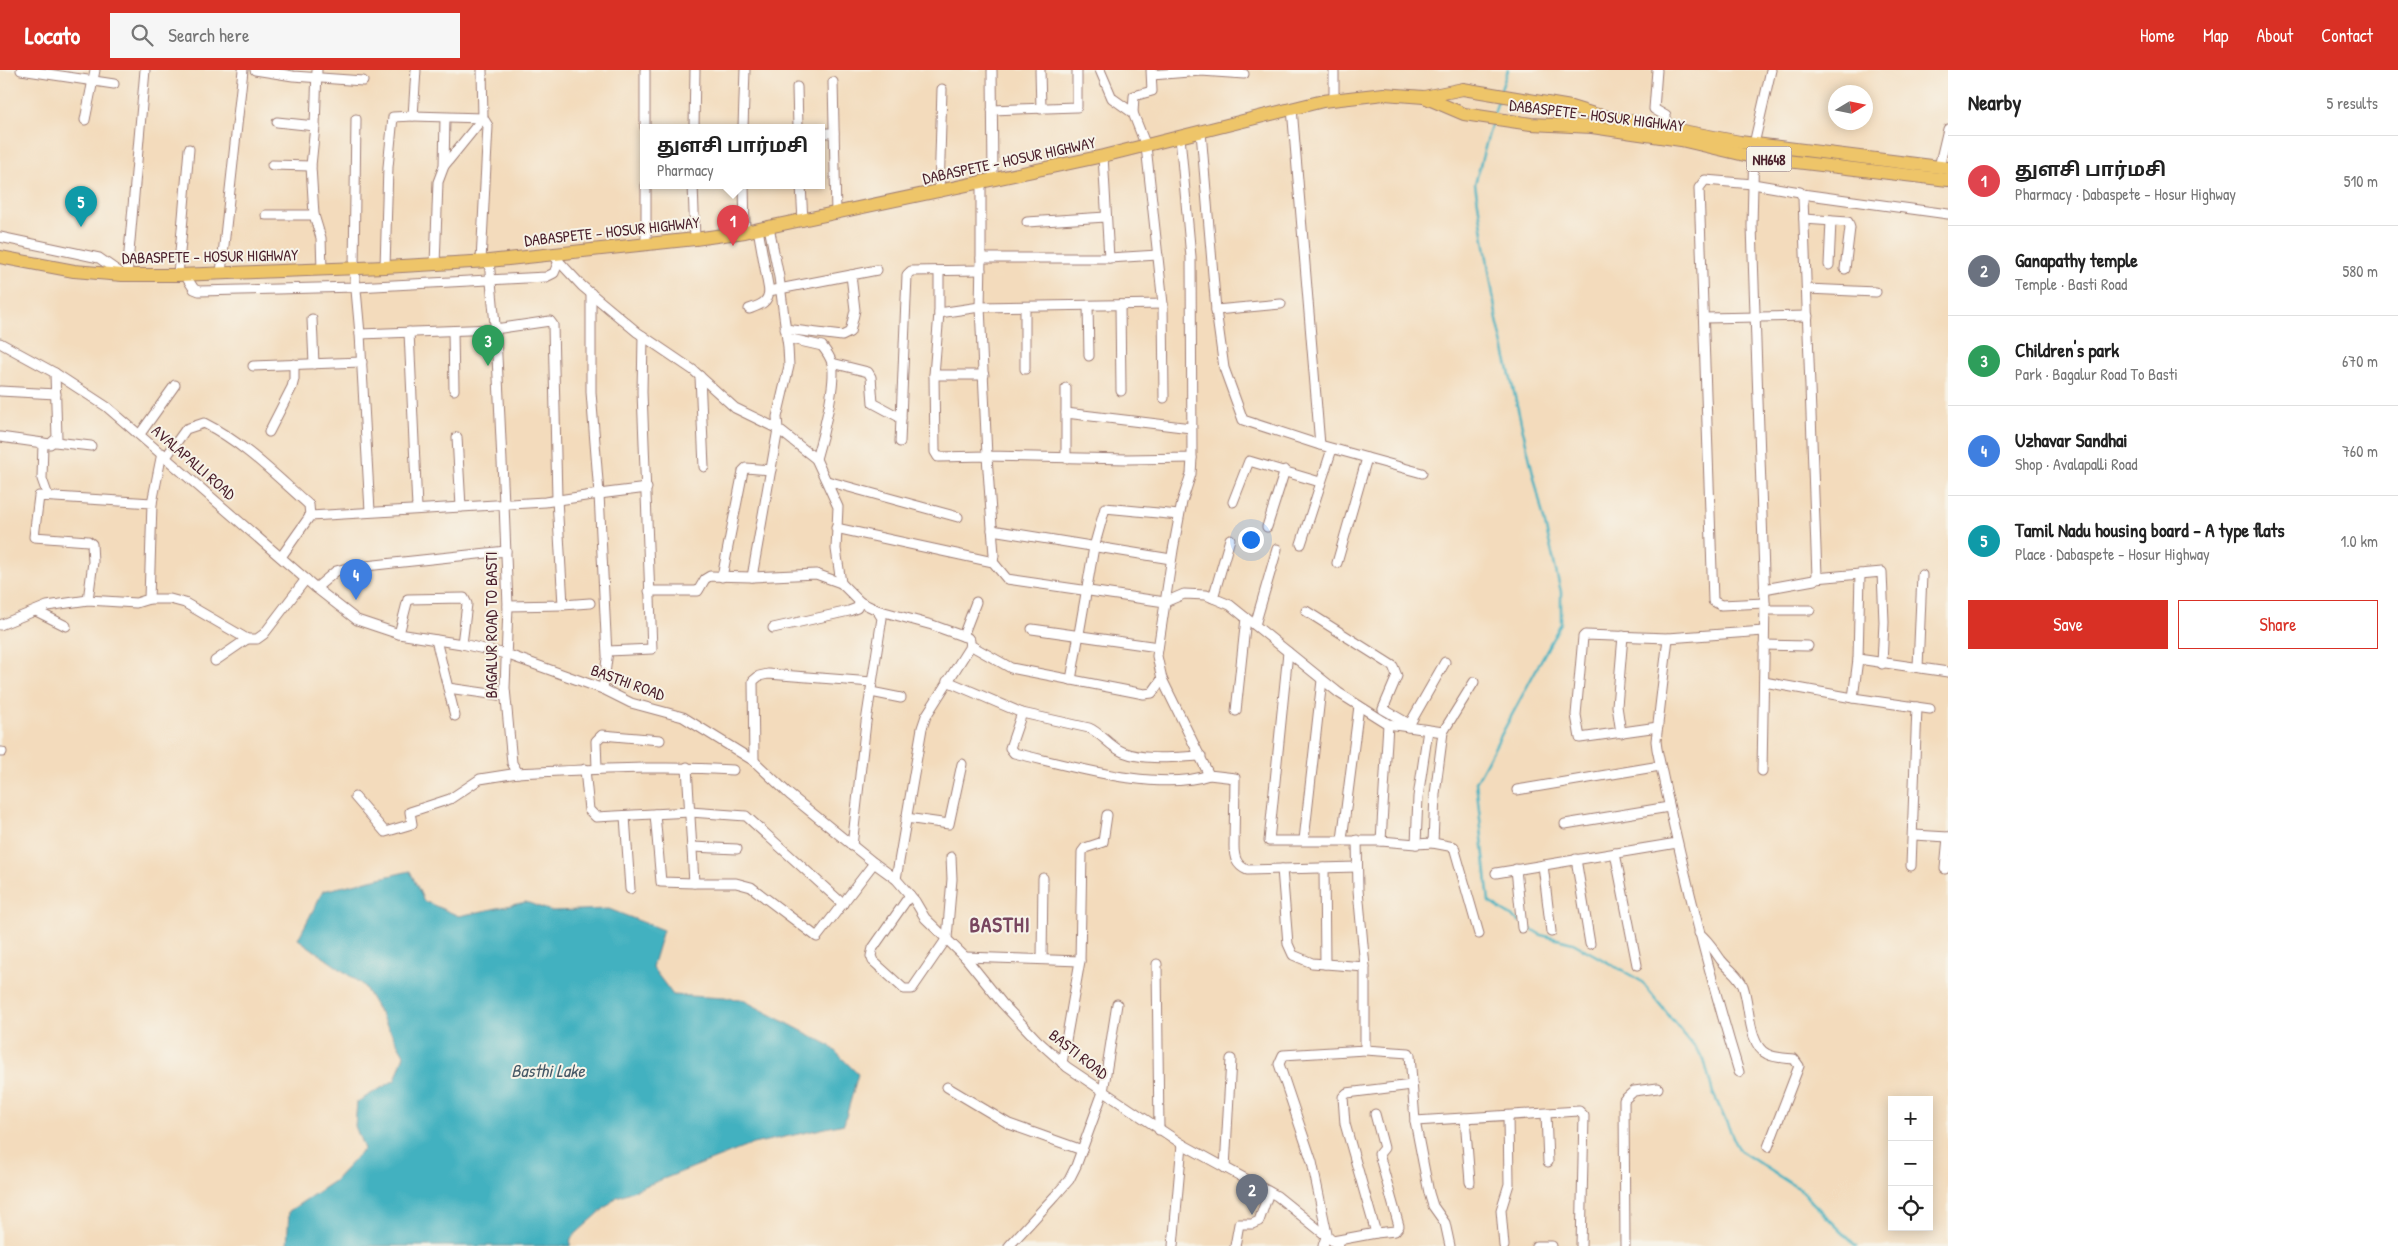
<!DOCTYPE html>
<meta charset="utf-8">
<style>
body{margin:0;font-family:"Patrick Hand","Noto Sans Tamil",sans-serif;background:#f6f6f6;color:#222}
.controls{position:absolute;right:15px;bottom:15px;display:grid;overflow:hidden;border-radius:0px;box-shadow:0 2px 12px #0003}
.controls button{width:45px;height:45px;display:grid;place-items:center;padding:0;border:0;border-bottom:1px solid #e0e0e0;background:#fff;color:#222;font:25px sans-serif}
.compass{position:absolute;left:1828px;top:15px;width:45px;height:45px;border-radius:50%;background:#fff;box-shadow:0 2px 12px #0003;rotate:80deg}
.you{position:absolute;left:1250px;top:469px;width:18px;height:18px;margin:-12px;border:4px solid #fff;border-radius:50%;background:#1a73e8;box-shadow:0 0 0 8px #1a73e833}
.badge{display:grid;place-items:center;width:32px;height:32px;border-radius:50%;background:#d93025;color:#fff;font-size:16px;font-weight:700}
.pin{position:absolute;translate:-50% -41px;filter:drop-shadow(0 1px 2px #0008)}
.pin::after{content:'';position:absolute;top:26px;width:18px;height:15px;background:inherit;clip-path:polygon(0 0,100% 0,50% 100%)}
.popup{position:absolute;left:640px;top:54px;width:185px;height:65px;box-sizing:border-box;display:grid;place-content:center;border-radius:0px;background:#fff;filter:drop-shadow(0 1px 4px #0005);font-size:16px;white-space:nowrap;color:#767676}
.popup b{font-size:19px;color:#222}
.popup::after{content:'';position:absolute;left:50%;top:100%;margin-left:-10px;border:10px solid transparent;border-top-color:#fff}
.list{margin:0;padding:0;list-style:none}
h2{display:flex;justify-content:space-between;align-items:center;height:65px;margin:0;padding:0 20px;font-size:21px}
h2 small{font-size:16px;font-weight:400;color:#767676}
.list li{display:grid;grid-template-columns:32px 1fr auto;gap:15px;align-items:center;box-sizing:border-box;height:90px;padding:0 20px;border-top:1px solid #e0e0e0}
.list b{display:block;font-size:19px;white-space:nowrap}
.list p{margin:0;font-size:16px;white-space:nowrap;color:#767676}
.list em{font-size:16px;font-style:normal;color:#767676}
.actions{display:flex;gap:10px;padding:15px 20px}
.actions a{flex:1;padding:11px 0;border:1px solid #d93025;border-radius:0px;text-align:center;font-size:18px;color:#d93025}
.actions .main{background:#d93025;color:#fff}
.icon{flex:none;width:28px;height:28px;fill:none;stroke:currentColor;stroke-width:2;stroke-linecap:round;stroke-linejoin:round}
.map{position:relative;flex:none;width:1948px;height:1176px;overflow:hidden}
header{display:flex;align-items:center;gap:30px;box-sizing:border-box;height:70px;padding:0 25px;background:#d93025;color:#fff}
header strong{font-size:24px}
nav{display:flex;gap:28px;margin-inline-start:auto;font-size:18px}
.search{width:350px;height:45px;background:#f6f6f6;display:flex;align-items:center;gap:12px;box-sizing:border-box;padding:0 18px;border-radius:0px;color:#767676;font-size:19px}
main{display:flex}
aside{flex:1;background:#fff}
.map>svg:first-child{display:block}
.water{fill:#43b1c0;stroke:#466876}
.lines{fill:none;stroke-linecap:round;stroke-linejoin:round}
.stream{stroke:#43b1c0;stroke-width:2.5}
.minor-casing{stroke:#9e7d74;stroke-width:11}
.highway-casing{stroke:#9e7d74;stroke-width:14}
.minor{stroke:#fff;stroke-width:9}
.highway{stroke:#eec569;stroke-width:12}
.labels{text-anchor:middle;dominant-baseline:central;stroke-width:4;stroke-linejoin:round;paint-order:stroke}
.shield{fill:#f7f3e8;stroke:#7e5f64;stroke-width:1}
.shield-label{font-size:15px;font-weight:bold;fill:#4a1f2b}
.street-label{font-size:16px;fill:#4a1f2b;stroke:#f7f3e8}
.water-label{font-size:18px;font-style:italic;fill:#475967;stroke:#f7f3e8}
.district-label{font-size:21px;font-weight:bold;letter-spacing:1px;fill:#78465f;stroke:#f7f3e8}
</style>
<header>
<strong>Locato</strong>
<div class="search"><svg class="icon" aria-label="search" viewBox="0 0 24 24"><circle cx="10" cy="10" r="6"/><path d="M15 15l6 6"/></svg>Search here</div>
<nav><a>Home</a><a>Map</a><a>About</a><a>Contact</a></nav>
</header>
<main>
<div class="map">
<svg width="1948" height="1176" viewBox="0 0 1948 1176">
<rect width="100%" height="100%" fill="#f7f3e8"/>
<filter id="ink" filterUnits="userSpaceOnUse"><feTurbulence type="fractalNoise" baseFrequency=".02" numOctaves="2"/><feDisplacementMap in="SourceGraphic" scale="10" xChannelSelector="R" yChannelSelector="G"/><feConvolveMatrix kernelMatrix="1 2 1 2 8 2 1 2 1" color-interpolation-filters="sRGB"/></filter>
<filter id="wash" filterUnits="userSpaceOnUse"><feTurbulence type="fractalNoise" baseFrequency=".0096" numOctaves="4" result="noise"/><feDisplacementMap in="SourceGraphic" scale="20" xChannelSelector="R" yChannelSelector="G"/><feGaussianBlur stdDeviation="1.12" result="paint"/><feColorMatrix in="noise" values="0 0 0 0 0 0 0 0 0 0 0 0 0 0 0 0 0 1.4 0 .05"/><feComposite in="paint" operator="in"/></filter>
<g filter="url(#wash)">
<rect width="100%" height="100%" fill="#f3dbbc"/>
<!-- water -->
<path class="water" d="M410,801L424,831L459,846L526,832L551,841L609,839L663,860L652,897L673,925L741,929L829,975L858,1004L844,1054L753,1074L617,1127L571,1168L570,1176H287L289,1141L334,1111L364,1079L355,1056L357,1032L395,1010L404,985L364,916L298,869L323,821Z"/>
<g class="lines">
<!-- stream -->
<g class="stream">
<path d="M1500,22L1508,0"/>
<path d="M1494,44L1498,30"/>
<path d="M1492,52L1475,114L1497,250L1561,522V553L1476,712L1489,832L1519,851"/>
<path d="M1523,854L1541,865L1573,873L1641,911L1704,989L1713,1023L1739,1080L1799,1119L1856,1176"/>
</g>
</g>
</g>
<g filter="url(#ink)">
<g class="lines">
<defs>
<g id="minor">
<path d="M21,0L114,14"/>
<path d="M255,0L293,6L363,11"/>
<path d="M645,0V57"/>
<path d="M992,0L993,108"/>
<path d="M1040,0L1041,39"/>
<path d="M1334,0V29"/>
<path d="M1657,0L1654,39L1666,46L1667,58"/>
<path d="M1152,5L1201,1L1244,4"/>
<path d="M833,12L836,144"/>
<path d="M797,17L798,57"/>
<path d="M1292,38L1320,375"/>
<path d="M992,40L1077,37V0"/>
<path d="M1133,43L1134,26L1152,21L1151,0"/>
<path d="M413,46L483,48L488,56L481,191"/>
<path d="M356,49L354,198L360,264L370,441"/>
<path d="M85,50L95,0"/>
<path d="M277,52L315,56"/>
<path d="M694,57L695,0"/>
<path d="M743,57L745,0"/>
<path d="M1201,62L1216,240L1224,298L1243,350L1320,375L1422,403"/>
<path d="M822,63H834"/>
<path d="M1103,86L1109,188H981L980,237L987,386L1127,389L1192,388L1191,187L1180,67"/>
<path d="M272,95L311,96L315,56L317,0"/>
<path d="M311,96L314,145L321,168L322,200"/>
<path d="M444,96L445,48"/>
<path d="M1939,97L1948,59"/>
<path d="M646,115V174"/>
<path d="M693,115L695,169"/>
<path d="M744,115L745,162"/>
<path d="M801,115L803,151"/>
<path d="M939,122L942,19"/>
<path d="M1802,124L1948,144"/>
<path d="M266,145H314"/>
<path d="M1804,149L1848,152L1850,158L1845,199"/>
<path d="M1027,152L1106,147"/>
<path d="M769,157L779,207L788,277L789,296L777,347L778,359L752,507L816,504L841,513L860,532L877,540L882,548L866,652L852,776"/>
<path d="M0,167L99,188L122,204"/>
<path d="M552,184L582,216L637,262L693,300L735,338L778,359L816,389L838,437L836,479L841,513"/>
<path d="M981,188V111"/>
<path d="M1109,188L1158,185"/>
<path d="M489,191L496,265L504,434L508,536L505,618L512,693L518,703C590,700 661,695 733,700"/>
<path d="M435,195L438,112L444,96L483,48L482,0"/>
<path d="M1829,195L1831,151"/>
<path d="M385,197L388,97L393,47L413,46L416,0"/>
<path d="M939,201V243"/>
<path d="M221,203L243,0"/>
<path d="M127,205L145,0"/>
<path d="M178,205L189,79"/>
<path d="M185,205L194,219L199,221L356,217L546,207L554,203L559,191"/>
<path d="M1807,219L1876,222"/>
<path d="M769,221L877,200"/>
<path d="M591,223V322L599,424L647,418"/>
<path d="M1163,234L1164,328"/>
<path d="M1120,235L1121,321"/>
<path d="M1088,236L1089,286"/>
<path d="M749,239C760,235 768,233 769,221L758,159"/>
<path d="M1216,240L1281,234"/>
<path d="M1704,248L1808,246"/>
<path d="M312,249L314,294"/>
<path d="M785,259L842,266L850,262L855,240L851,205"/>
<path d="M453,261L454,320"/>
<path d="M409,262L417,438"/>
<path d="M360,264L495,259L550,251L553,255L557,429L563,535L508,536"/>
<path d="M787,268L822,276C826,281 830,287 832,293C837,312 822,369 816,389"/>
<path d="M0,273L55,303L107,337L316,518L357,550L399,564L462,574L506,584L603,619L631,633L683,647L754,691L790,725L874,793L896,809L915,831L925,848L965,887L1002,933L1037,970L1067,997L1182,1074L1277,1126L1339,1176"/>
<path d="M832,293L868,302L871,307L873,333L901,348"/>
<path d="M253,296L362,292"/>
<path d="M1025,299V237"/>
<path d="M934,305H984"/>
<path d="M700,306L704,397"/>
<path d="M1066,318V388"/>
<path d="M0,321L56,324"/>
<path d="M1066,343L1191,358"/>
<path d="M269,362L292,317L294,309V294"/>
<path d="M140,364L175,315"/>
<path d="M0,367L50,374L57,368L55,303"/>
<path d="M457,367L461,437"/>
<path d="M55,372L91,376"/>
<path d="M900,372L907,205L911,201L981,200"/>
<path d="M43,373L42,409L48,426"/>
<path d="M166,387L186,359L204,353C244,373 276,406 309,435L310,446"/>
<path d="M1192,388L1191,404L1182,432L1173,480L1157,586L1162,609L1209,705L1235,708L1234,776C1234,787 1236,795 1247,800L1357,797"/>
<path d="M827,411L958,447"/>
<path d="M1233,432L1249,391L1320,412"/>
<path d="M152,433L162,383"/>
<path d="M1267,457L1285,400"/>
<path d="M836,458L993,492L1007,509L1165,532L1184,524L1206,525L1230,535L1339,623L1388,654L1443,662L1435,724L1433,773L1454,777L1479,864"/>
<path d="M992,460L1171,489"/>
<path d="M1301,474L1332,379"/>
<path d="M281,487L310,446L545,432L599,424L607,585"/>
<path d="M993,492L994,485L987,386L938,387L935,382L934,305L939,243L980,237L1163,234L1146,76L1133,43L1112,28L1100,0"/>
<path d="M1337,493L1367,388"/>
<path d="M722,507L743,401L746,398L771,400"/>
<path d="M1816,508L1882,502L1884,552L1882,594"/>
<path d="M316,518L336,501L347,498L506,481"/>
<path d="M1764,519L1814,510L1817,506L1803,128L1800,122L1753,114L1705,110L1699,118L1713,531L1721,535L1765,533"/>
<path d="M649,521H698L705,509L710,506L752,507"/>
<path d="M1213,528L1230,469"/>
<path d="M149,529H170L185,533L247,569H257L264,564L306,509"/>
<path d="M563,535L590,533"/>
<path d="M877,540L932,555L968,568L970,571L969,578L926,646L922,658L896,809"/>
<path d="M1765,540H1810"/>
<path d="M36,541L66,556"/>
<path d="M1306,541L1393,596L1397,606L1383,639L1409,654"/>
<path d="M0,555L47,536L88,530L93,492L92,474L88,471L34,467L39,426L152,433L149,529L136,533L88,530"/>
<path d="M1255,555L1277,479"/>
<path d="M773,558L849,541L857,538L860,532"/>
<path d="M1032,559L1158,577"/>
<path d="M399,564L408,529L464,528L467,534L462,574"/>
<path d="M963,566L976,532"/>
<path d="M1668,568L1656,671L1657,679C1680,788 1706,895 1739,1002"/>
<path d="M436,570L455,646"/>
<path d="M970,575L1011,598L1144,624L1152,623L1162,609"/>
<path d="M1764,575L1808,576"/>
<path d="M1288,582L1269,771H1381"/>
<path d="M1858,589L1948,602"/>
<path d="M215,591L247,569"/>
<path d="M1918,597L1922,505"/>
<path d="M1071,610L1094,477L1105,438L1179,445"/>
<path d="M947,611L1022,643L1089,658C1101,663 1110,677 1123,682C1146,691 1176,687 1201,686"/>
<path d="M1764,612L1853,628L1930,639"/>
<path d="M448,618L505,626"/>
<path d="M603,619L608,581L652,579L642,322L643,266"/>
<path d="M871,622L901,628"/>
<path d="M1853,628L1858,589L1860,504"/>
<path d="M1236,641L1246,548"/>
<path d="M1022,643L1010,678L1014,683C1068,695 1157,723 1209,705"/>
<path d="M1388,654L1381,771L1416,774"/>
<path d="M1408,657L1445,592"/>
<path d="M1658,657L1580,668L1576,645L1583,567L1585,565L1668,568L1764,561"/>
<path d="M1428,660L1418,727L1416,774L1433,773"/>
<path d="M1443,662L1474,612"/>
<path d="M1621,663L1617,636L1623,566"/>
<path d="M0,682H2"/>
<path d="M754,691L753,611L759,606L768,604L872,612"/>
<path d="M687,697L694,813H736L751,817L817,867L874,793"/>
<path d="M597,698L596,671L602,665L660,670"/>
<path d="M585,699L589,740L596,747L690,742L746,746L843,834"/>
<path d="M1762,701L1765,533L1752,156L1754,74L1771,0"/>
<path d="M1517,720L1660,696"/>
<path d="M355,727L385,762L412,754L410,742L450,729L480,709L518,703"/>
<path d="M655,744L661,812L694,813"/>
<path d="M625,746L630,819"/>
<path d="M906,748L949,754L962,694"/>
<path d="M1565,754L1669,737"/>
<path d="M1914,765L1948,767"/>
<path d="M1304,770L1322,610"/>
<path d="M1342,770L1359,636"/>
<path d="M692,777L737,779"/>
<path d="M1615,783L1637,895"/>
<path d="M1576,789L1590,874"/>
<path d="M1543,795L1551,862"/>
<path d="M1911,796L1917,637"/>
<path d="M1324,798L1325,894"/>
<path d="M1282,799L1288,874L1293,885L1312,893L1365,897"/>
<path d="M1516,799L1522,858"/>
<path d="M1945,799L1948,767"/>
<path d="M1496,803L1677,773"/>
<path d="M910,825L873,878L871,886L873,891L904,919H912L947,868L952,809L951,787"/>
<path d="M1699,863C1710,872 1713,879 1721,890C1729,900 1738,904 1743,916C1750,935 1748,975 1767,984C1774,988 1785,988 1794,989L1799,996L1768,1077"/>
<path d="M965,887L1080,891"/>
<path d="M1042,889L1043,808"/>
<path d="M1157,894L1159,1060"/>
<path d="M1365,980L1409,983L1410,985L1415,1051L1429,1123L1433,1136L1445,1153L1450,1176"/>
<path d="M1062,993L1080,891L1082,782L1085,778L1103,772L1107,745"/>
<path d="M947,1017L1009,1054L1082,1080"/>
<path d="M1375,1044L1384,1078L1379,1084L1399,1156L1395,1161L1376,1163"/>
<path d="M1546,1044L1548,1092"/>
<path d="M1465,1048L1470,1112"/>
<path d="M1415,1051L1579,1041L1584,1046L1581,1176"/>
<path d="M1225,1098L1231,989"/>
<path d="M1333,1171L1376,1163L1345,1054L1343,1027L1347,1023L1412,1015"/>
<path d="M1009,1176L1055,1126L1069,1110L1076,1096L1103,1022L1117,934"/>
<path d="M1173,1176L1182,1074"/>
<path d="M1235,1176L1239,1154H1252L1259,1151L1269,1122"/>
<path d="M1323,1176L1327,1164L1312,1092L1279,994L1283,985L1365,980V897L1358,820L1357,770"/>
<path d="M1504,1176L1501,1140L1509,1114L1508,1046"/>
<path d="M1536,1176H1552"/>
<path d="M1625,1176L1624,1030L1634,1021L1658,1018"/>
</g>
<g id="highway">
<path d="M1424,27L1464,44L1531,54L1592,57L1681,70L1753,87L1948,110"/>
<path d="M0,187L74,201L122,205H178L385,197L489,191L695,169L745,162L1103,86L1323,31L1384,24L1424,27L1463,19L1571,37L1594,44L1740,72L1948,98"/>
</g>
</defs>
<!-- minor casing -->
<use href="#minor" class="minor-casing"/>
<!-- highway casing -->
<use href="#highway" class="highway-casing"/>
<!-- minor -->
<use href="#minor" class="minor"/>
<!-- highway -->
<use href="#highway" class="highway"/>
</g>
</g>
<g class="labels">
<!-- shield labels -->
<rect class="shield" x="1746.5" y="76.5" width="45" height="25" rx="4"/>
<g class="shield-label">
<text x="1769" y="89">NH648</text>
</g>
<!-- street labels -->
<g class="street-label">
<text transform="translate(1597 45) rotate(7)">DABASPETE - HOSUR HIGHWAY</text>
<text transform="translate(1009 90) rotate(-12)">DABASPETE - HOSUR HIGHWAY</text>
<text transform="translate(612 161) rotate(-6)">DABASPETE - HOSUR HIGHWAY</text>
<text transform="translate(210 186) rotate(-1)">DABASPETE - HOSUR HIGHWAY</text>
<text transform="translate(194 392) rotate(41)">AVALAPALLI ROAD</text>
<text transform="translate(491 555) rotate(-90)">BAGALUR ROAD TO BASTI</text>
<text transform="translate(628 612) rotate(20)">BASTHI ROAD</text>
<text transform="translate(1079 984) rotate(38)">BASTI ROAD</text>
</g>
<!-- water labels -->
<g class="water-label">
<text x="548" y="1000">Basthi Lake</text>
</g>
<!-- district labels -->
<g class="district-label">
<text x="1000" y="854">BASTHI</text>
</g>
</g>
</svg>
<div class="controls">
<button>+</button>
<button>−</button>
<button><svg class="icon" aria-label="locate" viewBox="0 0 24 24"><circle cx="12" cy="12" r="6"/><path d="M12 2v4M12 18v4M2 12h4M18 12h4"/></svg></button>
</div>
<svg class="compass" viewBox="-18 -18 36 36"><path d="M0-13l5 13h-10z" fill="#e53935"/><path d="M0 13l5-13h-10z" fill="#767676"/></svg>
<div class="you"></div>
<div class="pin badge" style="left:733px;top:176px;background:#e0444e">1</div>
<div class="popup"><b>துளசி பார்மசி</b>Pharmacy</div>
<div class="pin badge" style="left:1252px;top:1145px;background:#6b7280">2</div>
<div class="pin badge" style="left:488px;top:296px;background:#2e9e5b">3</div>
<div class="pin badge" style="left:356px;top:530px;background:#3f7fe0">4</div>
<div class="pin badge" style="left:81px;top:157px;background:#0f9aa8">5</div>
</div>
<aside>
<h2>Nearby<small>5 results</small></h2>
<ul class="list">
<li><span class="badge" style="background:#e0444e">1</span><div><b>துளசி பார்மசி</b><p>Pharmacy · Dabaspete - Hosur Highway</p></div><em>510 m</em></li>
<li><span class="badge" style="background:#6b7280">2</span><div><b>Ganapathy temple</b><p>Temple · Basti Road</p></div><em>580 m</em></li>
<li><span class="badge" style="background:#2e9e5b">3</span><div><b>Children's park</b><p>Park · Bagalur Road To Basti</p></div><em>670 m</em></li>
<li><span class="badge" style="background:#3f7fe0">4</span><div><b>Uzhavar Sandhai</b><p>Shop · Avalapalli Road</p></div><em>760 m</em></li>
<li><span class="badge" style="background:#0f9aa8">5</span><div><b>Tamil Nadu housing board - A type flats</b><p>Place · Dabaspete - Hosur Highway</p></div><em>1.0 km</em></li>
</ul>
<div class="actions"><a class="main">Save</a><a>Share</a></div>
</aside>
</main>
